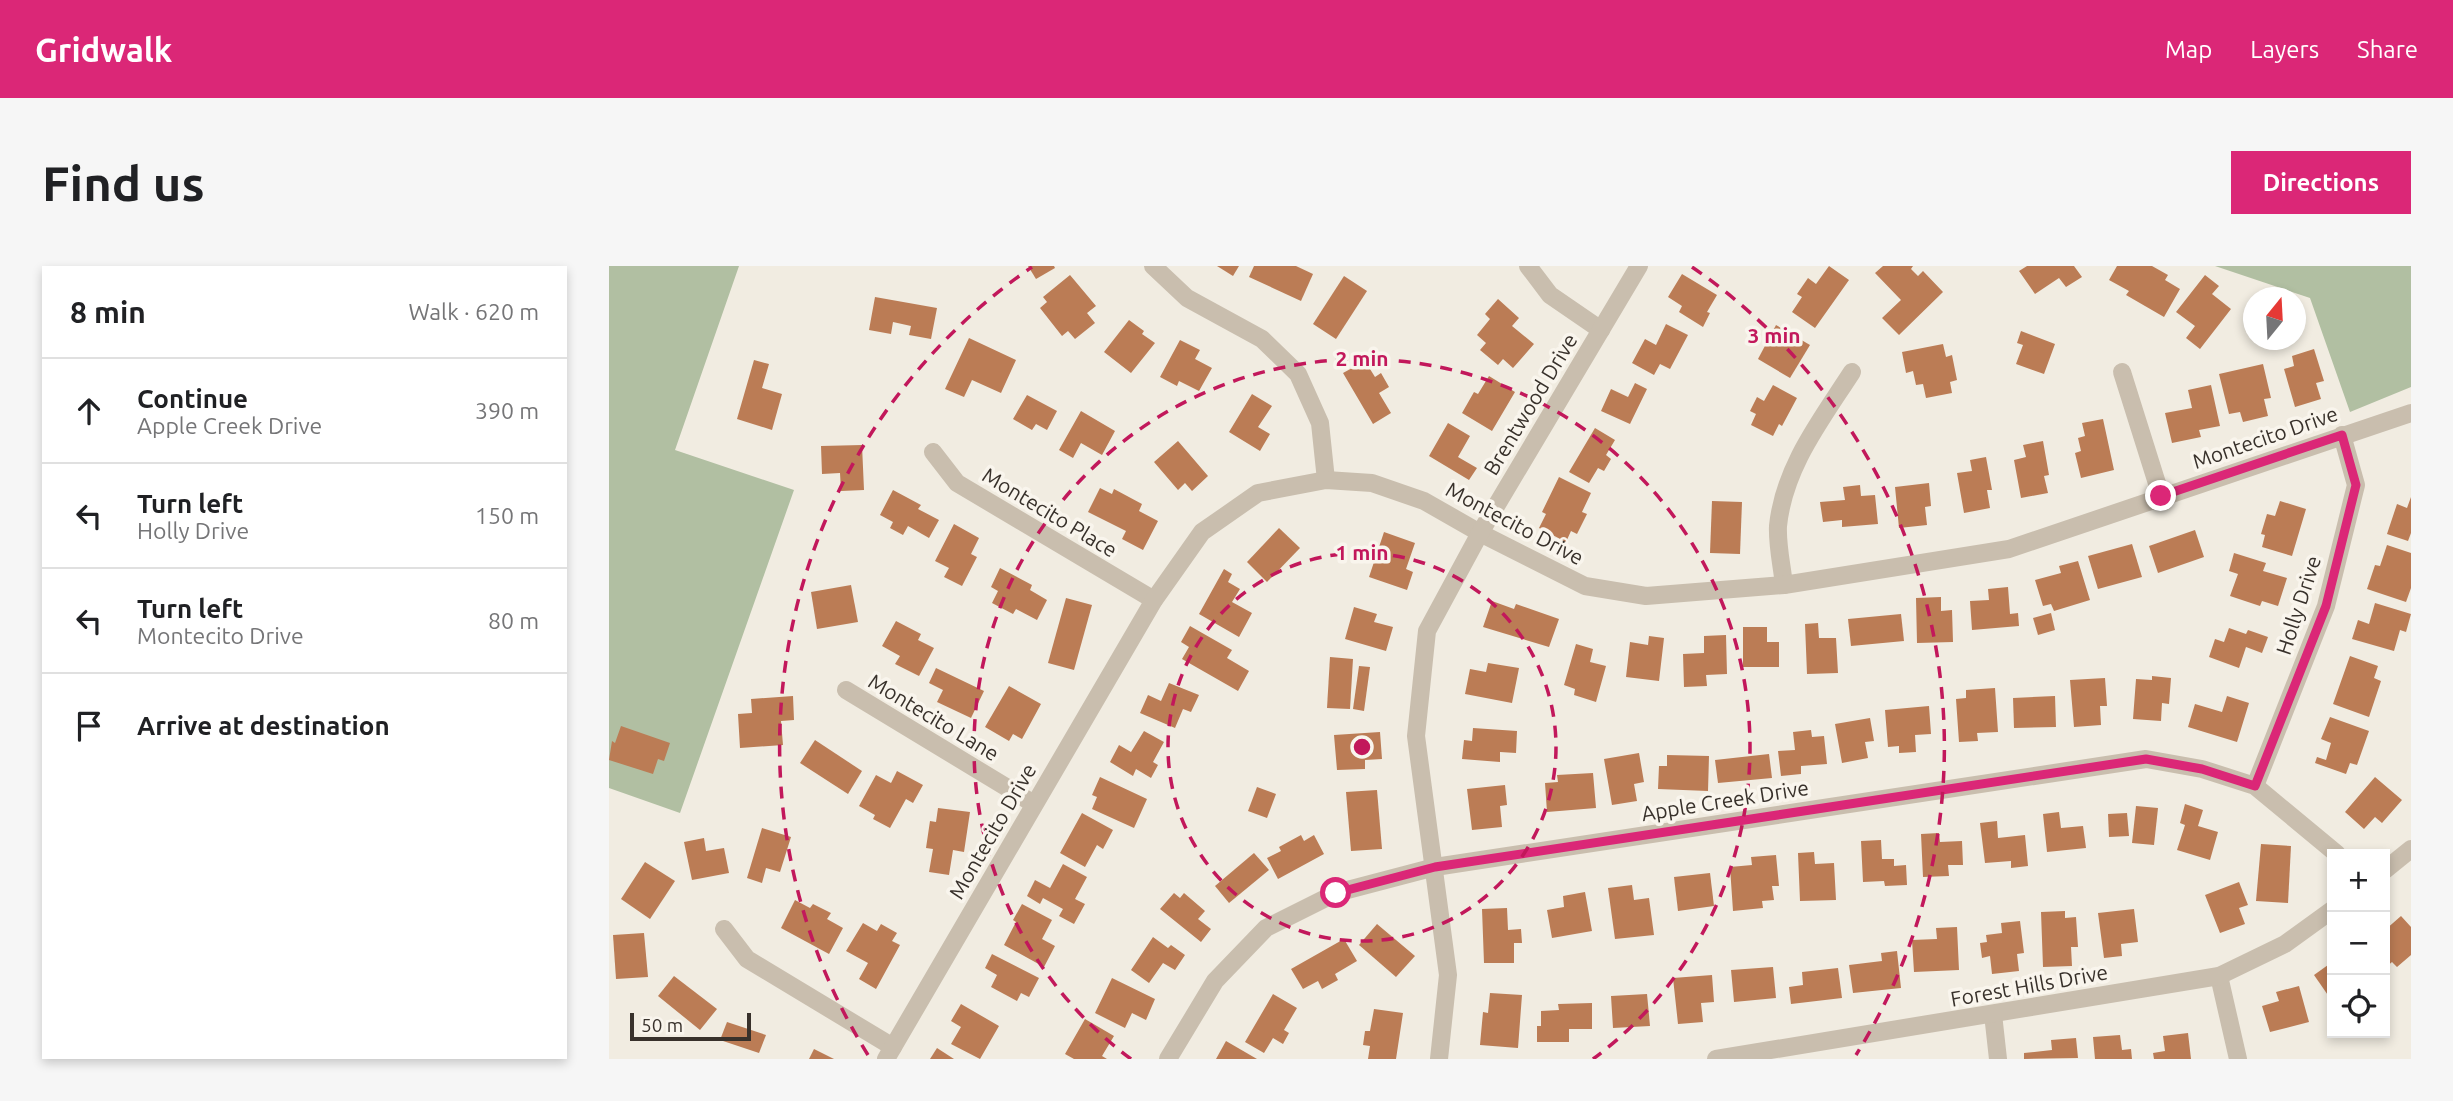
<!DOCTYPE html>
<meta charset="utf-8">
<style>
body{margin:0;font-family:Ubuntu,sans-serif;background:#f6f6f6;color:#202124}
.controls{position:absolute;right:21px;bottom:21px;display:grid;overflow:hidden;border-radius:0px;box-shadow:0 4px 10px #0003}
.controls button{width:63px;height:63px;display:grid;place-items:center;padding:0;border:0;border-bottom:2px solid #e0e0e0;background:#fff;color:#202124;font:35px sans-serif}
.compass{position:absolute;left:1634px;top:21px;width:63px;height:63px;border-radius:50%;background:#fff;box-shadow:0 4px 10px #0003;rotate:18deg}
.scale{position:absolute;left:21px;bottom:18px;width:121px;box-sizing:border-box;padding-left:7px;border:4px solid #38312b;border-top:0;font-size:19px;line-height:24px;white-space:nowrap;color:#38312b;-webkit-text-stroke:5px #f9f5ed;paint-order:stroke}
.stop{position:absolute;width:21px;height:21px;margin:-16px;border:5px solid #db2777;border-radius:50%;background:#fff}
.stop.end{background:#db2777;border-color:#fff;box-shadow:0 2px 7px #0008}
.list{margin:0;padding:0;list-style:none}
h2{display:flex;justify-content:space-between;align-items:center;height:91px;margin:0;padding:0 28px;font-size:30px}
h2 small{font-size:23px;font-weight:400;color:#757577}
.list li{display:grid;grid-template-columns:46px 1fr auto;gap:21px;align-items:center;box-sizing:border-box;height:105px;padding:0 28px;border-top:2px solid #e0e0e0}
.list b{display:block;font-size:26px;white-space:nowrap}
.list p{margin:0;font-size:23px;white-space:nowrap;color:#757577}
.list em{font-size:23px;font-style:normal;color:#757577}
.icon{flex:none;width:38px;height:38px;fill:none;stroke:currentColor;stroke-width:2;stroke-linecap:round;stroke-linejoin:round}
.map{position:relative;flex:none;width:1802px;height:793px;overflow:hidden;border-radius:0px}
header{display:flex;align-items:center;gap:42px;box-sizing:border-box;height:98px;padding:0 35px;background:#db2777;color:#fff}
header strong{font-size:33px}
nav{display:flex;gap:38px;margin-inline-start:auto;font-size:24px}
.intro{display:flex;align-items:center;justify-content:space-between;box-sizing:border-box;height:168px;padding:0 42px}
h1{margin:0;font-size:49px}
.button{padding:18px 32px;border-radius:0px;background:#db2777;color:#fff;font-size:24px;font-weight:700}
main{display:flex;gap:42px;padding:0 42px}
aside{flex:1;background:#fff;border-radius:0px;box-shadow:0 4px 10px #0003}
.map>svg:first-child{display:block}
.green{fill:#b1bfa2}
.building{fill:#bb7c55}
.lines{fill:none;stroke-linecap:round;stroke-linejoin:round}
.minor{stroke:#c9beae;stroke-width:18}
.route{stroke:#db2777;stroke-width:9}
.ring{fill:none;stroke:#c2185b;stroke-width:3.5;stroke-dasharray:12 9}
.labels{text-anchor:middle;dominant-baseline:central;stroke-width:7;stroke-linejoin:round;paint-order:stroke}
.street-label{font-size:21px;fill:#38312b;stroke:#f9f5ed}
.centre{fill:#c2185b;stroke:#f9f5ed;stroke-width:3.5}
.ring-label{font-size:21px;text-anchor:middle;font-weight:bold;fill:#c2185b;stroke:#f9f5ed;stroke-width:7;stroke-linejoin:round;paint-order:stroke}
</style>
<header>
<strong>Gridwalk</strong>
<nav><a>Map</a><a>Layers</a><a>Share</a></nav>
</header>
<div class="intro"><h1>Find us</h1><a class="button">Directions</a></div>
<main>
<aside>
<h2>8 min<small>Walk · 620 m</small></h2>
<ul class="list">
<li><svg class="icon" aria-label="ahead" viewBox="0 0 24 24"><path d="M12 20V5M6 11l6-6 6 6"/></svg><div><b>Continue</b><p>Apple Creek Drive</p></div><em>390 m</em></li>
<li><svg class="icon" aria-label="left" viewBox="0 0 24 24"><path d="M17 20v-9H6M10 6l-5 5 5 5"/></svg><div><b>Turn left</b><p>Holly Drive</p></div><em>150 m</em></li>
<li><svg class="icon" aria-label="left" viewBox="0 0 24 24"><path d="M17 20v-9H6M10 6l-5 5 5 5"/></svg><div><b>Turn left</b><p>Montecito Drive</p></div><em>80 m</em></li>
<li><svg class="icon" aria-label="arrive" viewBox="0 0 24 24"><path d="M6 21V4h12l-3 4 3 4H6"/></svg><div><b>Arrive at destination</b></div></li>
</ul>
</aside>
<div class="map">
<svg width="1802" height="793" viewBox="0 0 1802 793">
<rect width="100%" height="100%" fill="#f1ece1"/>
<!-- green -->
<g class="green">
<path d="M0,0H130L66,184L185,224L71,547L0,522Z"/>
<path d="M1606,0H1802V121L1741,146L1701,32Z"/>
</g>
<!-- building -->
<g class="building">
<path d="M419,0H445L446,2L427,13Z"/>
<path d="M608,0H630L624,10Z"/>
<path d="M645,0H687L704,8L692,35L640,11Z"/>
<path d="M1220,0L1240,14L1206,62L1183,46L1193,31L1188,28L1199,12L1207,18Z"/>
<path d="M1274,0H1304L1302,3L1309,10L1314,5L1334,26L1290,69L1273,52L1292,34L1266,7Z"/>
<path d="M1418,0H1465L1473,11L1457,21L1450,12L1426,28L1410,5Z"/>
<path d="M1508,0H1543L1559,9L1556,14L1571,23L1555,51L1517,29L1520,25L1500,14Z"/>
<path d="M1073,8L1108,29L1098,46L1101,47L1094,61L1070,46L1073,40L1059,31Z"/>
<path d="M461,9L487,40L478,47L486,57L466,73L459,65L453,70L431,42L438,36L434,31Z"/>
<path d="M1596,9L1610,20L1603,28L1622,43L1591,83L1577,72L1586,60L1567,46Z"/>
<path d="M735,10L758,25L727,73L704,58Z"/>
<path d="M266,31L328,42L322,73L300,69L302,60L284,56L282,68L260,64Z"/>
<path d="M889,33L910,52L903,60L925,78L904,102L894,93L889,99L871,84L877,77L868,69L881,53L876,48Z"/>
<path d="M520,54L535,65L533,68L546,77L522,107L495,86Z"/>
<path d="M1057,58L1079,69L1061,103L1051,98L1045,109L1023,97L1036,73L1047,79Z"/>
<path d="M1167,59L1201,79L1181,112L1149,93Z"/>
<path d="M1412,65L1446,78L1435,108L1407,98L1414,79L1408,77Z"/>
<path d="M360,72L407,94L392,127L363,114L355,131L336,123Z"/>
<path d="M571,74L591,84L586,93L603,102L590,125L570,115L568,120L551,111Z"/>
<path d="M1334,78L1337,91L1343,89L1348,114L1341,116L1343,127L1317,132L1314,118L1307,119L1304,105L1297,107L1293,86Z"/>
<path d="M1705,83L1715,115L1707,117L1712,133L1686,141L1675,103L1685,100L1683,90Z"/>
<path d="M145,94L160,98L153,122L173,128L163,164L128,153Z"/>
<path d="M756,95L766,111L772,107L780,121L770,127L782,147L764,158L734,107Z"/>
<path d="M1654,98L1662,132L1655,133L1659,150L1634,156L1631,146L1620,148L1610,108Z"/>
<path d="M880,110L906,126L883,165L853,147L865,126L869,128Z"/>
<path d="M1026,117L1038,123L1021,158L992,145L1002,123L1019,131Z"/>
<path d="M1164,119L1188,132L1173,160L1170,158L1164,170L1142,159L1147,148L1141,145L1148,131L1155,135Z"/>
<path d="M1602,119L1611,160L1590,164L1592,171L1563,177L1556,147L1583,142L1579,124Z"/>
<path d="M643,128L663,140L649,161L661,168L651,185L620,166Z"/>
<path d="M418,129L448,145L438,164L427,158L423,164L404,153Z"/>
<path d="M472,145L506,165L493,189L472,177L464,192L450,184Z"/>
<path d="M1494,153L1505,204L1472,212L1466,187L1472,185L1469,172L1476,170L1473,157Z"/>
<path d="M839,157L861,170L849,191L868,202L860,214L820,190Z"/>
<path d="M986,162L1006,174L997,189L1002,193L995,205L989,202L980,217L960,206Z"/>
<path d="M569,175L599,210L583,225L576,217L569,224L545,196Z"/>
<path d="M1434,175L1440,209L1435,210L1439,227L1412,232L1405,194L1417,191L1414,179Z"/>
<path d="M253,179L255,224L232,225L231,207L213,208L212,180Z"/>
<path d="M1377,191L1383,224H1378L1381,242L1355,247L1348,207L1363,205L1361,194Z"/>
<path d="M950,211L982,227L973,246L978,248L968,268L962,265L957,276L930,262L937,248L933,246Z"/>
<path d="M1320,217L1322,240L1316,241L1318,259L1290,262L1286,221Z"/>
<path d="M1251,219L1252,230L1266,229L1269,258L1233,261V254L1214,256L1211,236L1236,234L1234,221Z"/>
<path d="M491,222L503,228L505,223L533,238L530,245L549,255L534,284L513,273L517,265L479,246Z"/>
<path d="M284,224L312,239L309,243L330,254L320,272L299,260L294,269L281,262L284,256L271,249Z"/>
<path d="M1802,231V267L1799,275L1778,268L1788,238L1798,242Z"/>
<path d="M1103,235L1133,236L1131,288L1101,287Z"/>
<path d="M1671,235L1697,243L1683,290L1653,281L1656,269L1652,268L1658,248L1666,250Z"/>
<path d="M345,258L370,272L362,288L368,291L353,320L335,311L340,302L326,295Z"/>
<path d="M670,262L691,282L658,316L638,296Z"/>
<path d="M1586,264L1595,291L1549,307L1540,280Z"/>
<path d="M775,266L806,277L797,303L804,306L798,324L760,311Z"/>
<path d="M1523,278L1533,311L1489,323L1479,290Z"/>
<path d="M1778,279L1802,287V322L1797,336L1758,323L1766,299L1771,300Z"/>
<path d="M1625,287L1657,297L1654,305L1678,312L1669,340L1653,335L1651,340L1621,330L1629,308L1620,305Z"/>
<path d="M1469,295L1481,334L1445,345L1442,338L1434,340L1426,314L1452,307L1450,300Z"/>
<path d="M391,302L423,319L421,324L438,334L428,354L407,343L404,348L383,337L389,325L382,321Z"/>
<path d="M615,303L623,308L619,316L631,323L623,336L643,347L630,371L590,348Z"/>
<path d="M242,319L249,356L208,363L202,326Z"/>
<path d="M1399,321L1401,348L1409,347L1410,360L1363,364L1361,335L1380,334L1379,323Z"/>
<path d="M1332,331V345L1343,344L1344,376L1308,377L1307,332Z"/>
<path d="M457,332L483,339L465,404L439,397Z"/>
<path d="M883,335L905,343L907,338L950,353L940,381L874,361Z"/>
<path d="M1766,337L1802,348L1797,366L1791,364L1785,385L1743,373L1749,354L1760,358Z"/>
<path d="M745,341L768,348L765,356L784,361L777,385L736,373Z"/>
<path d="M1442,347L1446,364L1429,369L1424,352Z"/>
<path d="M1292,348L1295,375L1242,380L1239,353Z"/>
<path d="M287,355L312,368L309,374L325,382L310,410L286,398L291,390L273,380Z"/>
<path d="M1209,357L1210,372H1227L1229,407L1198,408L1196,358Z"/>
<path d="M581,360L623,384L618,392L640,405L629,425L573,393L580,381L572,376Z"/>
<path d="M1134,361H1158V376H1170V401H1134Z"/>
<path d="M1620,362L1637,368L1639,364L1659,371L1653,387L1637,381L1630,402L1600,391L1606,373L1615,376Z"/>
<path d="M1117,369L1118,408L1097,409L1098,420L1075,421L1074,388L1095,387V370Z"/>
<path d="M1040,370L1055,372L1050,415L1017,411L1021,376L1039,379Z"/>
<path d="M967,378L984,383L981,396L997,400L987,436L965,429L966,423L955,419Z"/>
<path d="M1741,390L1769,400L1765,412L1772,415L1760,451L1724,438Z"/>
<path d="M721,391L744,393L741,443L718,442Z"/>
<path d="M879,397L910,402L903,437L856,428L861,403L877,406Z"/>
<path d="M750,400L761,401L755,445L744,443Z"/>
<path d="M327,402L375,425L362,452L328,436L334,424L320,417Z"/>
<path d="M1543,410L1562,412L1560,438L1553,437L1552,455L1524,453L1527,413L1543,414Z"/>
<path d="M1496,412L1498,440H1491L1492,459L1465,461L1461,414Z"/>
<path d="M560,417L590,429L582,446L574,443L566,462L531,447L539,429L552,435Z"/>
<path d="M400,420L432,438L413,473L404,468L400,475L376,461Z"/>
<path d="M1386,422L1389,466L1368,467L1369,475L1350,476L1347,433L1357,432V424Z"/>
<path d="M184,430L185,454L172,455L174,479L131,482L129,448L143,447L142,433Z"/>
<path d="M1446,430L1447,461L1405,462L1404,432Z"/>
<path d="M1618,430L1640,437L1628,476L1579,461L1586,438L1613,446Z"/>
<path d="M1320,440L1322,468L1306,469L1307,486L1290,487V480L1279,481L1276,444Z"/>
<path d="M1721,451L1760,465L1748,499L1741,497L1737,508L1706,497L1708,491L1717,494L1722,477L1712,473Z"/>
<path d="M1261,452L1265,475L1256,476L1259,492L1233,497L1226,458Z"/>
<path d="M12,460L61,477L55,495L49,493L44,508L0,494L3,475L6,477Z"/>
<path d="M864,462L908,465L907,487L891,486V496L853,493L855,474L863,475Z"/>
<path d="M1202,464L1203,471L1215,470L1218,498L1192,500V508L1172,510L1169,485L1186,484L1184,466Z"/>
<path d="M535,465L555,476L544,496L549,499L542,512L527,503L524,510L501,496L510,479L522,486Z"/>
<path d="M771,466L773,493L756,494V503L728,504L725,469Z"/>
<path d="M206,474L253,505L239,528L191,497Z"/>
<path d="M1030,487L1035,516L1025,518L1028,535L1003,539L995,493Z"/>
<path d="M1160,488L1163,512L1109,517L1106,494Z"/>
<path d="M1058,489L1100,490L1099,525L1049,523L1050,500H1058Z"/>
<path d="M288,505L314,519L304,537L297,533L281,562L264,553L266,549L250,540L267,509L282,517Z"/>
<path d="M984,507L987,542L938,546L936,517L949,516L948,509Z"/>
<path d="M491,511L538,533L525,562L483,543L488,531L483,529Z"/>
<path d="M1766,511L1793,534L1773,557L1766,551L1755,563L1736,546Z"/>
<path d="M896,519L898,539L891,540L893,561L863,564L858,523Z"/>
<path d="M648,521L667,528L658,552L639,545Z"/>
<path d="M768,524L773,583L742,585L737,526Z"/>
<path d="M1576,538L1594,544L1589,560L1609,566L1601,594L1568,584L1576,559L1571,557Z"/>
<path d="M1527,540L1549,542L1545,579L1523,577Z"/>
<path d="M329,542L361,546L355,586L344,584L340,609L320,606L324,583L317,582L321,555L327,556Z"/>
<path d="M1450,546L1452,562L1474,560L1477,582L1438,586L1434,548Z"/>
<path d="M473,547L504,564L494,583L488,579L476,601L451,587Z"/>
<path d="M1518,547L1520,570L1500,571L1499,548Z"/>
<path d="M1388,555L1389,572L1416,569L1419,600L1402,602V595L1376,597L1371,557Z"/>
<path d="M153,562L182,571L171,606L157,602L153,617L138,612Z"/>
<path d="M1330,567L1331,576L1353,575L1354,599H1339L1340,610L1314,611L1312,568Z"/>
<path d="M692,569L695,575L705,569L715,588L669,613L658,592L672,585L670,581Z"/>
<path d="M95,572L97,585L115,582L120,607L83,614L75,576Z"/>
<path d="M1272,574L1273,593H1285V600L1297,599L1298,619L1276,620L1275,615L1254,616L1252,575Z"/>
<path d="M1652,578L1682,580L1679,637L1647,635Z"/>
<path d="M1205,586L1206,598L1225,597L1227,634L1191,635L1189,587Z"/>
<path d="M645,587L660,604L620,637L606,620Z"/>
<path d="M1167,589L1170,620H1163L1165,634L1153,635L1154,642L1124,645L1121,601L1143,599L1142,591Z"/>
<path d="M36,596L66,615L41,653L12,633Z"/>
<path d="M454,598L478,611L466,633L476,638L465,658L450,650L454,643L434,632L431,638L418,630L426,614L441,622Z"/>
<path d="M1101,607L1105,640L1069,645L1065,611Z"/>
<path d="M1630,616L1639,639L1630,642L1636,658L1611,667L1596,629Z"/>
<path d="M1023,619L1025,634L1040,632L1045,669L1006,673L999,622Z"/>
<path d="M976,626L983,665L943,672L938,644L955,641L954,630Z"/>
<path d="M565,627L571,632L575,627L596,645L589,653L602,663L592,676L551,643Z"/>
<path d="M186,634L201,642L204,638L222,647L218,653L234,662L220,688L172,662Z"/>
<path d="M413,638L443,654L433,673L446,680L435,701L395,679L407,656L404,654Z"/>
<path d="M898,642L899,664L912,663L913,677H905V697H875L873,643Z"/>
<path d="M1525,643L1529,676L1512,678L1513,690L1495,692L1489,647Z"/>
<path d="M1456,645V652L1467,651L1469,681H1462L1463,700L1434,701L1432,646Z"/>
<path d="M1792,650L1802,661V689L1788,701L1783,696L1776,702V664Z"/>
<path d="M1411,655L1415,687L1408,688L1410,705L1383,708L1381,690L1373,692L1371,677L1378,676L1377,669L1393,667L1392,657Z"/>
<path d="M254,657L268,665L272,658L288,667L283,675L291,679L267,723L250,713L259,697L237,685Z"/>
<path d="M768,658L806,690L787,711L750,679Z"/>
<path d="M1348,661L1350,704L1305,706L1303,674L1328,673L1327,662Z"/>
<path d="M35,667L39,711L7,713L4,669Z"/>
<path d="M544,671L559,682L562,679L576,689L566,704L554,697L540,717L522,704Z"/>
<path d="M735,673L748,695L726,708L729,714L713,723L709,715L694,723L682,703Z"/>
<path d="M1288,685L1292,722L1244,727L1240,699L1273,695L1272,687Z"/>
<path d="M383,688L430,712L420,731L412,727L408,735L382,721L388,709L376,702Z"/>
<path d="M1719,699L1723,705V735L1705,709Z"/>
<path d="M1164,701L1167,732L1125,736L1122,704Z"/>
<path d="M1229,702L1233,732L1182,738L1180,721L1194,719L1193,706Z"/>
<path d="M1103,709L1105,736L1092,737L1094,756L1069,758L1064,712Z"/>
<path d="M65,710L108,743L91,764L49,730Z"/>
<path d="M503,712L546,733L537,754L523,747L516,762L486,747Z"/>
<path d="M1690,720L1700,756L1661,766L1653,740L1670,735L1667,726Z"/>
<path d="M881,727L913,729L909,782L871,779L874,746L879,747Z"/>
<path d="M664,728L688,742L675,764L680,767L674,778L664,772L655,787L636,776Z"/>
<path d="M1038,728L1041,760L1004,762L1002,730Z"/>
<path d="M983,737V763H960V776H928V760H932V745L950,744L949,738Z"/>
<path d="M352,738L390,760L371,793L342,778L352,761L342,755Z"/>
<path d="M765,743L794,747L787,793H759L761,780L754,779L756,765H761Z"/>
<path d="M476,753L505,770L493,790L498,793H465L456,788Z"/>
<path d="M118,756L157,769L150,787L111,774Z"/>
<path d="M1579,767L1582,793H1545L1544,787L1556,785L1554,770Z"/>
<path d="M1511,769L1513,784L1522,783L1523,793H1486L1484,771Z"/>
<path d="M1467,772L1469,792L1415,793V787L1443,784L1442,774Z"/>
<path d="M617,775L648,793H607Z"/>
<path d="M328,782L345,793H321Z"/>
<path d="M205,783L225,793H200Z"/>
</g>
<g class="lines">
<!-- minor -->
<g class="minor">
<path d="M544,0L578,32L653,73L689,108L711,157L717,214"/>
<path d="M919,0L941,29L992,64"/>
<path d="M1513,106L1552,230"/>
<path d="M324,186L348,217L545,334"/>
<path d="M1175,319C1173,300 1168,279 1169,260C1175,201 1212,154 1243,106"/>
<path d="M237,424L425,538"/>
<path d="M1646,520L1717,340L1747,219L1733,169"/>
<path d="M1776,604L1802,583"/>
<path d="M115,663L138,693L284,781"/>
<path d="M1610,710L1629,793"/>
<path d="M1384,748L1389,793"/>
<path d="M277,793L545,334L593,266L649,227L717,214L763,217L815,235L871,267L976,320L1037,330L1175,319L1400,283L1802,147"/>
<path d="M559,793L606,715L657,662L727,627L826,601L1537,493L1593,503L1646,520L1728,588"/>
<path d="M830,793L839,709L807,470L818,365L871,267L1030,0"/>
<path d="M1107,793L1610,710L1676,678L1723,644"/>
</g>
</g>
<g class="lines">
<!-- route -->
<path class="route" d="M727,627L826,601L1537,493L1593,503L1646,520L1717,340L1747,219L1733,169L1552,230"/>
</g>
<!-- distance rings -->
<g class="ring">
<circle cx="753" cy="481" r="194"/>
<path d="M522 793A388 388 0 1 1 984 793"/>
<path d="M259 789A582 582 0 0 1 423 1M1083 1A582 582 0 0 1 1247 789"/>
</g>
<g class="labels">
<!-- street labels -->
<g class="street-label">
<text transform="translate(921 138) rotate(-59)">Brentwood Drive</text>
<text transform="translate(1656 171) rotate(-19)">Montecito Drive</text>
<text transform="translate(441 246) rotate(31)">Montecito Place</text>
<text transform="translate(906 257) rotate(28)">Montecito Drive</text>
<text transform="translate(1689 339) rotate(-72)">Holly Drive</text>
<text transform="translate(325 451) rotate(31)">Montecito Lane</text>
<text transform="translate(1116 534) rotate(-9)">Apple Creek Drive</text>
<text transform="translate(383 565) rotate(-60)">Montecito Drive</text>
<text transform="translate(1420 719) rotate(-10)">Forest Hills Drive</text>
</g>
</g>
<circle cx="753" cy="481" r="10" class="centre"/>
<g class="ring-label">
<text x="1165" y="77">3 min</text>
<text x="753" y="100">2 min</text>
<text x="753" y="294">1 min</text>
</g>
</svg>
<div class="controls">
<button>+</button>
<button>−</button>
<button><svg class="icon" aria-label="locate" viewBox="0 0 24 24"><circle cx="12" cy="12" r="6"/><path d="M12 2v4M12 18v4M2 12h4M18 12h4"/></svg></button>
</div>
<svg class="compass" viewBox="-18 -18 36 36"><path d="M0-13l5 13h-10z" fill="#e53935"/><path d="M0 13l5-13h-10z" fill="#757577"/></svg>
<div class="scale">50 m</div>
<div class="stop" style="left:727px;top:627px"></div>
<div class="stop end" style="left:1552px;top:230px"></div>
</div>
</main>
